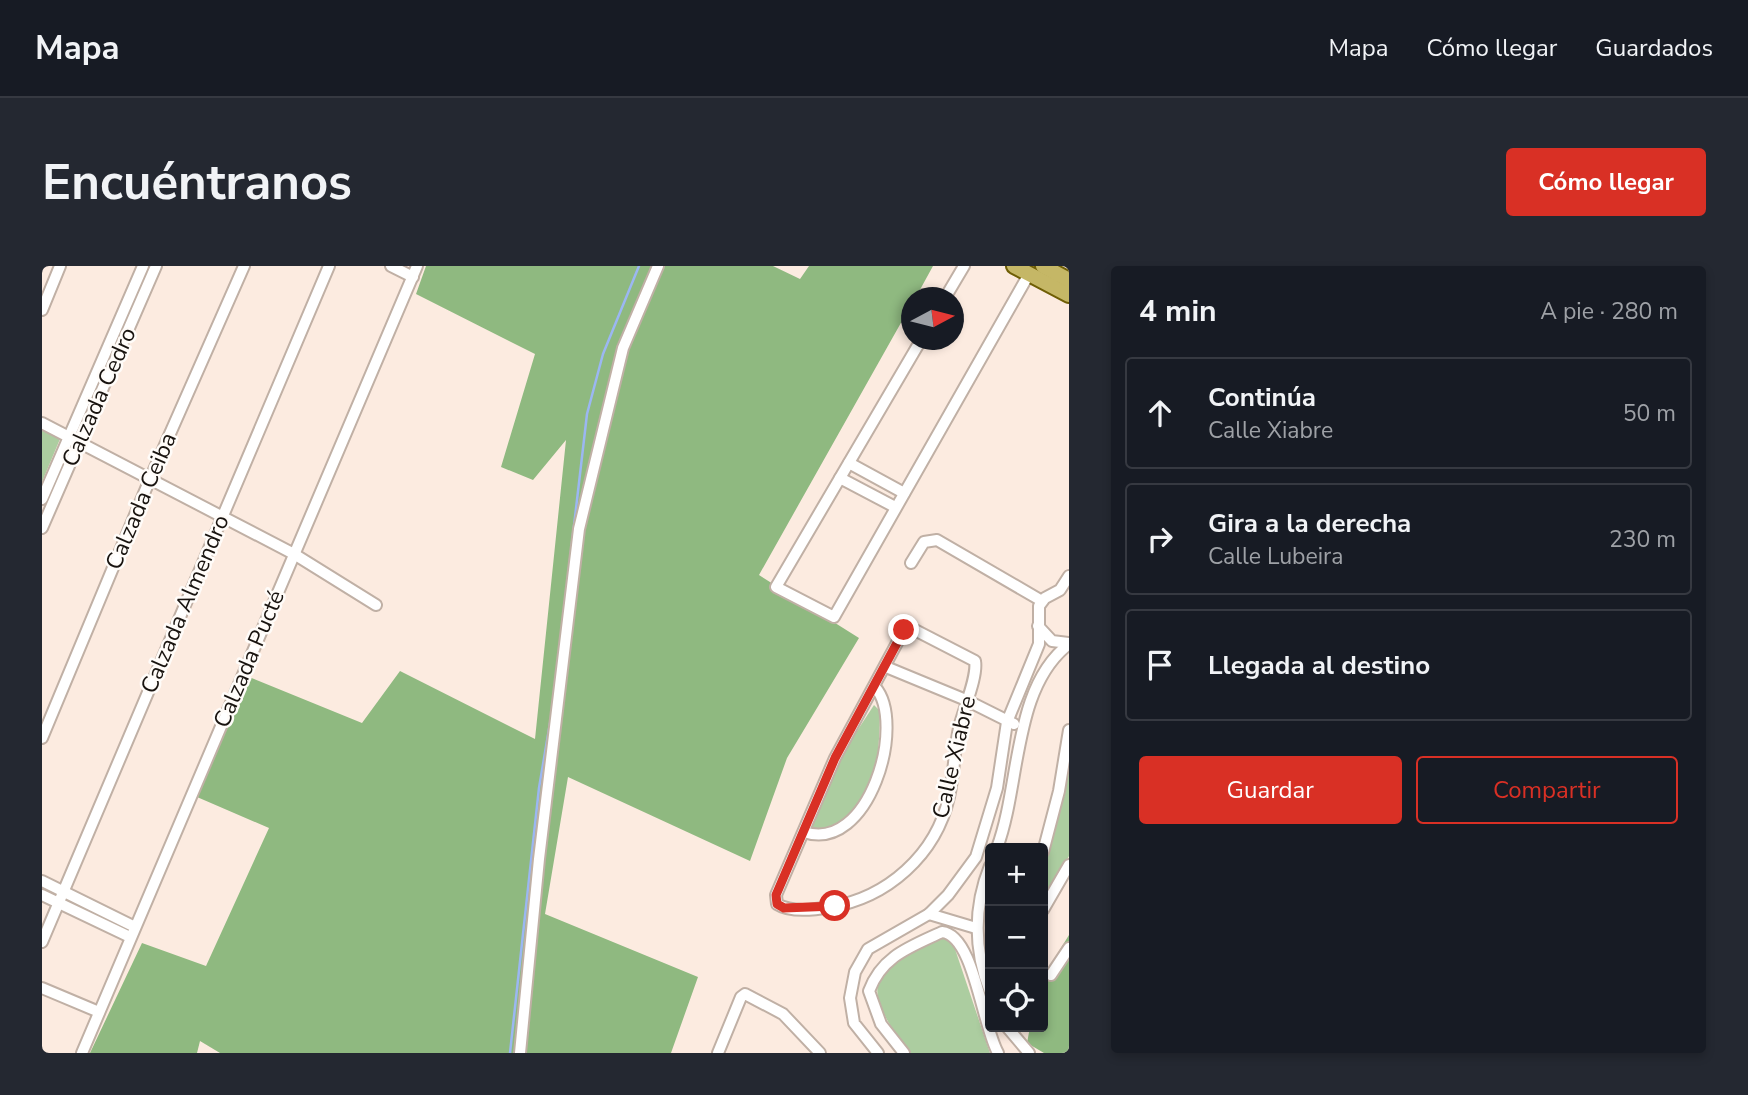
<!DOCTYPE html>
<html lang="es">
<meta charset="utf-8">
<style>
body{margin:0;font-family:"Nunito Sans",sans-serif;background:#242831;color:#f1f3f6}
.controls{position:absolute;right:21px;bottom:21px;display:grid;overflow:hidden;border-radius:7px;box-shadow:0 4px 10px #0003}
.controls button{width:63px;height:63px;display:grid;place-items:center;padding:0;border:0;border-bottom:2px solid #363941;background:#171b24;color:#f1f3f6;font:35px sans-serif}
.compass{position:absolute;left:859px;top:21px;width:63px;height:63px;border-radius:50%;background:#171b24;box-shadow:0 4px 10px #0003;rotate:83deg}
.stop{position:absolute;width:21px;height:21px;margin:-16px;border:5px solid #d93025;border-radius:50%;background:#fff}
.stop.end{background:#d93025;border-color:#fff;box-shadow:0 2px 7px #0008}
.list{margin:0;padding:0;list-style:none}
h2{display:flex;justify-content:space-between;align-items:center;height:91px;margin:0;padding:0 28px;font-size:30px}
h2 small{font-size:23px;font-weight:400;color:#9ea1a6}
.list li{display:grid;grid-template-columns:46px 1fr auto;gap:21px;align-items:center;box-sizing:border-box;height:112px;margin:0 14px 14px;padding:0 14px;border:2px solid #363941;border-radius:7px}
.list b{display:block;font-size:26px;white-space:nowrap}
.list p{margin:0;font-size:23px;white-space:nowrap;color:#9ea1a6}
.list em{font-size:23px;font-style:normal;color:#9ea1a6}
.actions{display:flex;gap:14px;padding:21px 28px}
.actions a{flex:1;padding:16px 0;border:2px solid #d93025;border-radius:7px;text-align:center;font-size:24px;color:#d93025}
.actions .main{background:#d93025;color:#fff}
.icon{flex:none;width:38px;height:38px;fill:none;stroke:currentColor;stroke-width:2;stroke-linecap:round;stroke-linejoin:round}
.map{position:relative;flex:none;width:1027px;height:787px;overflow:hidden;border-radius:7px}
header{display:flex;align-items:center;gap:42px;box-sizing:border-box;height:98px;padding:0 35px;background:#171b24;border-bottom:2px solid #363941}
header strong{font-size:33px}
nav{display:flex;gap:38px;margin-inline-start:auto;font-size:24px}
.intro{display:flex;align-items:center;justify-content:space-between;box-sizing:border-box;height:168px;padding:0 42px}
h1{margin:0;font-size:49px}
.button{padding:18px 32px;border-radius:7px;background:#d93025;color:#fff;font-size:24px;font-weight:700}
main{display:flex;gap:42px;padding:0 42px}
aside{flex:1;background:#171b24;border-radius:7px;box-shadow:0 4px 10px #0003}
.map>svg:first-child{display:block}
.green{fill:#accda0}
.forest{fill:#8fb980}
.lines{fill:none;stroke-linecap:round;stroke-linejoin:round}
.stream{stroke:#9bb7f2;stroke-width:2.5}
.minor-casing{stroke:#c0b0a5;stroke-width:14}
.major-casing{stroke:#6f5e05;stroke-width:18}
.minor{stroke:#fff;stroke-width:10}
.major{stroke:#c5b766;stroke-width:14}
.route{stroke:#d93025;stroke-width:9}
.labels{text-anchor:middle;dominant-baseline:central;stroke-width:5;stroke-linejoin:round;paint-order:stroke}
.street-label{font-size:23px;fill:#18130f;stroke:#fffcf9}
</style>
<header>
<strong>Mapa</strong>
<nav><a>Mapa</a><a>Cómo llegar</a><a>Guardados</a></nav>
</header>
<div class="intro"><h1>Encuéntranos</h1><a class="button">Cómo llegar</a></div>
<main>
<div class="map">
<svg width="1027" height="787" viewBox="0 0 1027 787">
<rect width="100%" height="100%" fill="#fcebe0"/>
<!-- green -->
<g class="green">
<path d="M0,164L18,173L0,216Z"/>
<path d="M832,439L838,445C837,499 834,552 771,566L768,561L796,494Z"/>
<path d="M1027,493V590L1001,637V598L1023,528Z"/>
<path d="M898,672H907L912,680L948,787H867C818,719 824,708 898,672Z"/>
</g>
<!-- forest -->
<g class="forest">
<path d="M384,0H731L758,13L767,0H891L874,31L870,32L869,39L717,309L817,372L745,492L708,595L526,511L503,648L656,711L629,787H178L158,775L155,787H48L100,677L164,700L227,562L155,531L207,411L320,457L358,405L493,473L524,174L491,214L459,201L493,88L374,28Z"/>
<path d="M1027,669V787H1002L985,777L988,761H1001V711Z"/>
</g>
<g class="lines">
<!-- stream -->
<g class="stream">
<path d="M521,354L545,148L561,88L597,0"/>
<path d="M468,787L497,522L508,457"/>
</g>
<defs>
<g id="minor">
<path d="M349,0L371,11"/>
<path d="M903,32L922,0"/>
<path d="M0,44L18,0"/>
<path d="M879,74L734,321L792,351L987,8"/>
<path d="M0,157L252,288L334,339"/>
<path d="M807,197L862,227"/>
<path d="M798,212L853,241"/>
<path d="M0,233L101,0"/>
<path d="M0,262L114,0"/>
<path d="M869,297L882,276L895,274L1000,335"/>
<path d="M996,360L1010,375L1027,377"/>
<path d="M867,361L933,395C936,411 921,444 917,462C912,485 912,509 907,531C894,589 845,632 788,641C772,644 749,647 735,638L734,629L793,492L862,364Z"/>
<path d="M844,401L924,434L972,458"/>
<path d="M0,472L108,213L202,0"/>
<path d="M762,566C827,588 865,457 833,421"/>
<path d="M955,582C979,518 970,422 1027,378"/>
<path d="M1001,586L1017,525L1027,464"/>
<path d="M948,600C931,642 932,684 948,726"/>
<path d="M0,615L93,661"/>
<path d="M0,629L88,671"/>
<path d="M1001,644L1027,599"/>
<path d="M887,648L934,662"/>
<path d="M0,676L287,0"/>
<path d="M1009,709L1027,682"/>
<path d="M0,722L57,746"/>
<path d="M965,761L987,787"/>
<path d="M40,787L375,0"/>
<path d="M478,787L497,593L537,263L581,82L616,0"/>
<path d="M676,787L699,731L703,728L741,748L778,787"/>
<path d="M836,787L812,757L808,732L813,706L826,683L887,648L906,629L934,591L955,522L965,456L997,378V340L1003,332L1018,324L1027,310"/>
<path d="M862,787L839,758L827,725C840,690 868,681 900,666C932,669 940,759 956,787"/>
</g>
<g id="major">
<path d="M972,0L1027,29"/>
<path d="M1001,0L1027,14"/>
</g>
</defs>
<!-- minor casing -->
<use href="#minor" class="minor-casing"/>
<!-- major casing -->
<use href="#major" class="major-casing"/>
<!-- minor -->
<use href="#minor" class="minor"/>
<!-- major -->
<use href="#major" class="major"/>
</g>
<g class="lines">
<!-- route -->
<path class="route" d="M793,640L742,642L735,638L734,629L793,492L862,364"/>
</g>
<g class="labels">
<!-- street labels -->
<g class="street-label">
<text transform="translate(57 131) rotate(-66)">Calzada Cedro</text>
<text transform="translate(99 235) rotate(-67)">Calzada Ceiba</text>
<text transform="translate(143 338) rotate(-67)">Calzada Almendro</text>
<text transform="translate(207 393) rotate(-67)">Calzada Pucté</text>
<text transform="translate(912 491) rotate(-77)">Calle Xiabre</text>
</g>
</g>
</svg>
<div class="controls">
<button>+</button>
<button>−</button>
<button><svg class="icon" aria-label="locate" viewBox="0 0 24 24"><circle cx="12" cy="12" r="6"/><path d="M12 2v4M12 18v4M2 12h4M18 12h4"/></svg></button>
</div>
<svg class="compass" viewBox="-18 -18 36 36"><path d="M0-13l5 13h-10z" fill="#e53935"/><path d="M0 13l5-13h-10z" fill="#9ea1a6"/></svg>
<div class="stop" style="left:793px;top:640px"></div>
<div class="stop end" style="left:862px;top:364px"></div>
</div>
<aside>
<h2>4 min<small>A pie · 280 m</small></h2>
<ul class="list">
<li><svg class="icon" aria-label="ahead" viewBox="0 0 24 24"><path d="M12 20V5M6 11l6-6 6 6"/></svg><div><b>Continúa</b><p>Calle Xiabre</p></div><em>50 m</em></li>
<li><svg class="icon" aria-label="right" viewBox="0 0 24 24"><path d="M7 20v-9h11M14 6l5 5-5 5"/></svg><div><b>Gira a la derecha</b><p>Calle Lubeira</p></div><em>230 m</em></li>
<li><svg class="icon" aria-label="arrive" viewBox="0 0 24 24"><path d="M6 21V4h12l-3 4 3 4H6"/></svg><div><b>Llegada al destino</b></div></li>
</ul>
<div class="actions"><a class="main">Guardar</a><a>Compartir</a></div>
</aside>
</main>
